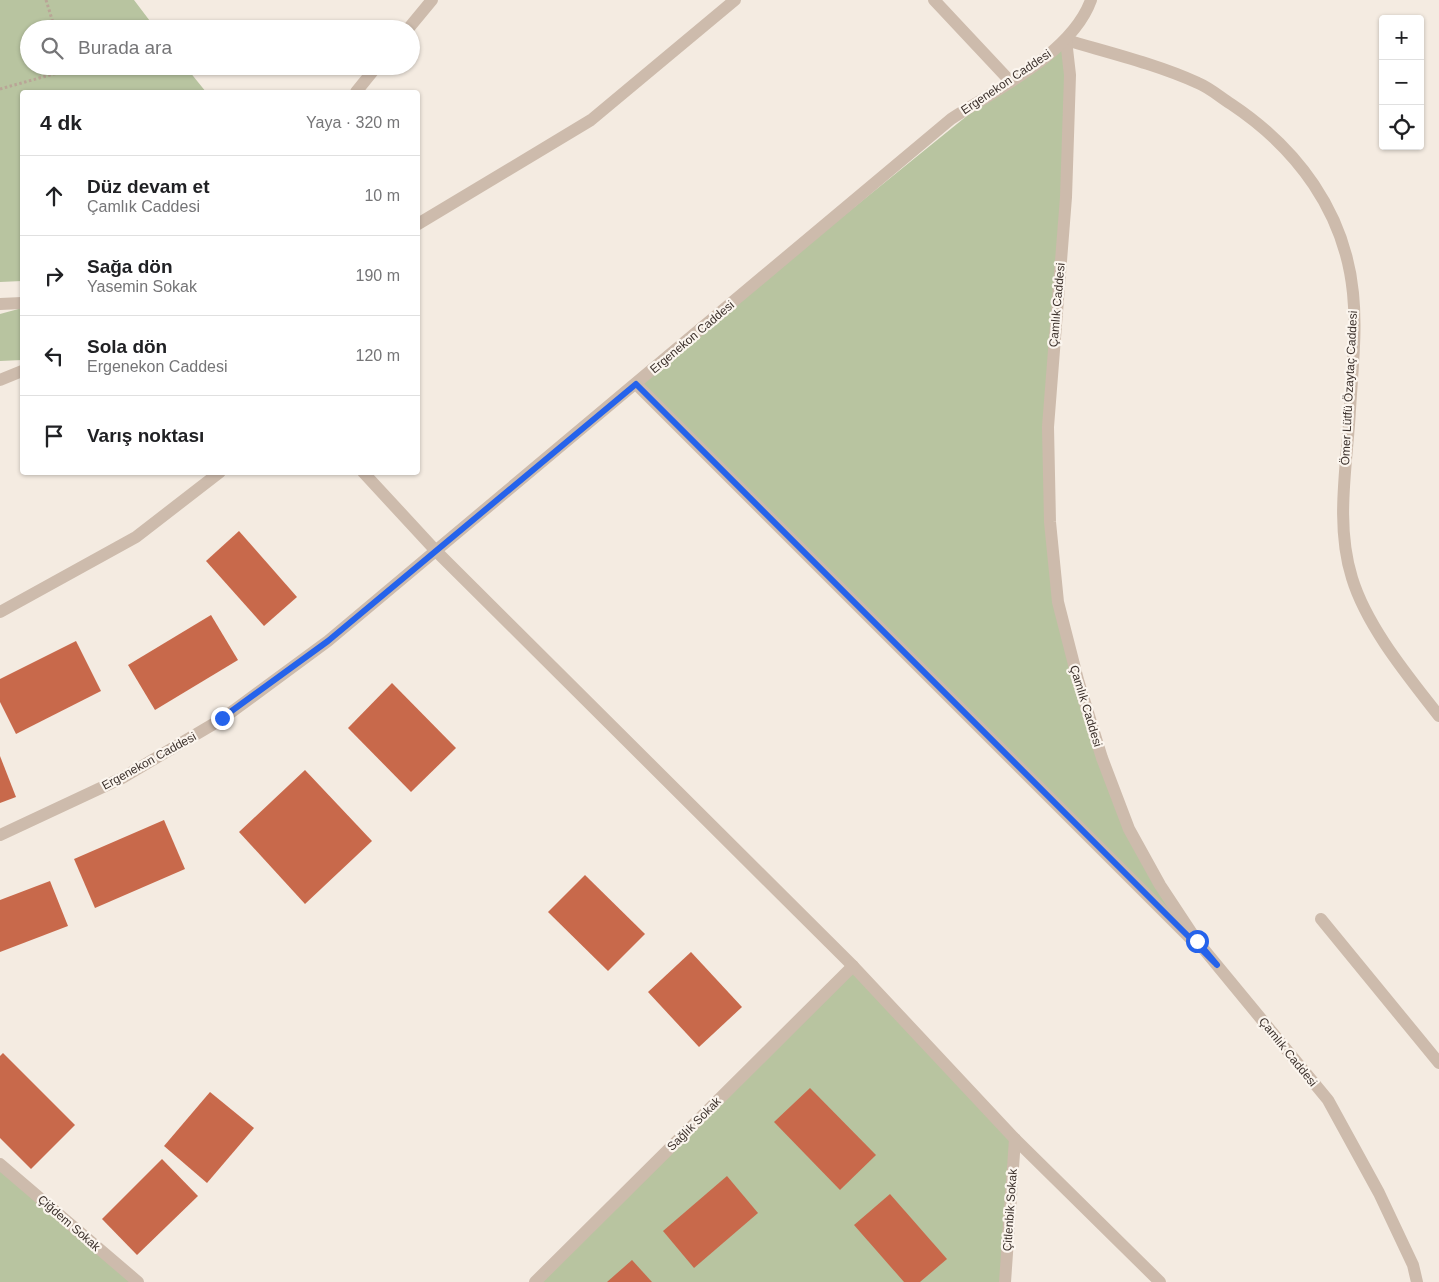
<!DOCTYPE html>
<html lang="tr">
<meta charset="utf-8">
<style>
body{margin:0;font-family:Helvetica,sans-serif;background:#f2f2f2;color:#202124}
.controls{position:absolute;right:15px;top:15px;display:grid;overflow:hidden;border-radius:5px;box-shadow:0 1px 4px #0004}
.controls button{width:45px;height:45px;display:grid;place-items:center;padding:0;border:0;border-bottom:1px solid #e0e0e0;background:#fff;color:#202124;font:25px sans-serif}
.stop{position:absolute;width:15px;height:15px;margin:-11px;border:4px solid #2563eb;border-radius:50%;background:#fff}
.stop.end{background:#2563eb;border-color:#fff;box-shadow:0 1px 5px #0008}
.list{margin:0;padding:0;list-style:none}
h2{display:flex;justify-content:space-between;align-items:center;height:65px;margin:0;padding:0 20px;font-size:21px}
h2 small{font-size:16px;font-weight:400;color:#757577}
.list li{display:grid;grid-template-columns:32px 1fr auto;gap:15px;align-items:center;box-sizing:border-box;height:80px;padding:0 20px;border-top:1px solid #e0e0e0}
.list b{display:block;font-size:19px;white-space:nowrap}
.list p{margin:0;font-size:16px;white-space:nowrap;color:#757577}
.list em{font-size:16px;font-style:normal;color:#757577}
.icon{flex:none;width:28px;height:28px;fill:none;stroke:currentColor;stroke-width:2;stroke-linecap:round;stroke-linejoin:round}
.map{position:relative;flex:none;width:1439px;height:1282px;overflow:hidden}
.search{position:absolute;background:#fff;box-shadow:0 1px 4px #0004;left:20px;top:20px;width:400px;height:55px;display:flex;align-items:center;gap:12px;box-sizing:border-box;padding:0 18px;border-radius:28px;color:#757577;font-size:19px}
.panel{position:absolute;background:#fff;box-shadow:0 1px 4px #0004;left:20px;top:90px;width:400px;height:385px;border-radius:5px}
.map>svg:first-child{display:block}
.green{fill:#b8c4a0}
.building{fill:#c8694b}
.lines{fill:none;stroke-linecap:round;stroke-linejoin:round}
.path{stroke:#b9a596;stroke-width:3;stroke-dasharray:2.5 2.5;stroke-linecap:butt}
.minor{stroke:#cdbbac;stroke-width:12}
.tertiary{stroke:#cdbbac;stroke-width:12}
.route{stroke:#2563eb;stroke-width:6}
.labels{text-anchor:middle;dominant-baseline:central;stroke-width:4.5;stroke-linejoin:round;paint-order:stroke}
.street-label{font-size:12px;fill:#3b302b;stroke:#fbf5ee}
</style>
<div class="map">
<svg width="1439" height="1282" viewBox="0 0 1439 1282">
<rect width="100%" height="100%" fill="#f4ebe1"/>
<!-- green -->
<g class="green">
<path d="M0,0H134L156,29H29V66H185L206,92H22V281L0,282Z"/>
<path d="M1066,40L1070,75L1048,427L1058,602L1129,829L1197,941L636,384L1010,81Z"/>
<path d="M22,308V360L0,361V314Z"/>
<path d="M853,966L1015,1139L1005,1282H535Z"/>
<path d="M0,1164L138,1282H0Z"/>
</g>
<!-- building -->
<g class="building">
<path d="M239,531L297,597L264,626L206,561Z"/>
<path d="M211,615L238,660L155,710L128,665Z"/>
<path d="M76,641L101,691L16,734L0,702V679Z"/>
<path d="M392,683L456,748L411,792L348,728Z"/>
<path d="M0,756L16,797L0,803Z"/>
<path d="M305,770L372,841L305,904L239,832Z"/>
<path d="M164,820L185,869L95,908L74,859Z"/>
<path d="M585,875L645,934L608,971L548,912Z"/>
<path d="M50,881L68,926L0,952V900Z"/>
<path d="M691,952L742,1007L699,1047L648,992Z"/>
<path d="M3,1053L75,1125L31,1169L0,1138V1056Z"/>
<path d="M810,1088L876,1155L840,1190L774,1122Z"/>
<path d="M210,1092L254,1128L207,1183L164,1146Z"/>
<path d="M162,1159L198,1196L137,1255L102,1219Z"/>
<path d="M727,1176L758,1213L694,1268L663,1231Z"/>
<path d="M890,1194L947,1259L920,1282H904L854,1225Z"/>
<path d="M632,1260L652,1282H607Z"/>
</g>
<g class="lines">
<!-- path -->
<g class="path">
<path d="M46,0L55,29"/>
<path d="M0,89L68,70L67,66"/>
</g>
<!-- minor -->
<g class="minor">
<path d="M934,0L1010,81"/>
<path d="M1066,40C1110,53 1156,64 1198,83C1210,88 1220,97 1231,104C1297,148 1345,212 1353,293C1357,332 1352,372 1350,410C1347,465 1335,524 1352,578C1367,627 1408,676 1439,716"/>
<path d="M418,224L591,120L735,0"/>
<path d="M0,304L22,303"/>
<path d="M636,384L1194,942"/>
<path d="M363,472L436,551L853,966L1015,1139L1160,1282"/>
<path d="M0,612L136,537L220,472"/>
<path d="M1321,919L1439,1063"/>
<path d="M0,1164L138,1282"/>
<path d="M535,1282L853,966"/>
<path d="M1005,1282L1015,1139"/>
</g>
<!-- tertiary -->
<g class="tertiary">
<path d="M408,29L432,0"/>
<path d="M1066,40L1070,75L1066,197L1048,427L1050,522L1058,602L1078,680L1102,758L1129,829L1160,885L1197,941L1328,1100L1379,1193L1413,1265L1417,1282"/>
<path d="M356,92L377,66"/>
<path d="M0,380L22,371"/>
<path d="M0,835L122,778L222,719L328,641L951,119C997,89 1072,53 1091,0"/>
</g>
</g>
<g class="lines">
<!-- route -->
<path class="route" d="M222,718L328,641L636,384L1217,965L1197,941"/>
</g>
<g class="labels">
<!-- street labels -->
<g class="street-label">
<text transform="translate(1006 82) rotate(-34)">Ergenekon Caddesi</text>
<text transform="translate(1057 305) rotate(-85)">Çamlık Caddesi</text>
<text transform="translate(692 337) rotate(-40)">Ergenekon Caddesi</text>
<text transform="translate(1349 388) rotate(-87)">Ömer Lütfü Özaytaç Caddesi</text>
<text transform="translate(1086 706) rotate(73)">Çamlık Caddesi</text>
<text transform="translate(149 761) rotate(-29)">Ergenekon Caddesi</text>
<text transform="translate(1288 1052) rotate(51)">Çamlık Caddesi</text>
<text transform="translate(694 1124) rotate(-45)">Sağlık Sokak</text>
<text transform="translate(1010 1210) rotate(-86)">Çitlenbik Sokak</text>
<text transform="translate(69 1223) rotate(41)">Çiğdem Sokak</text>
</g>
</g>
</svg>
<div class="controls">
<button>+</button>
<button>−</button>
<button><svg class="icon" aria-label="locate" viewBox="0 0 24 24"><circle cx="12" cy="12" r="6"/><path d="M12 2v4M12 18v4M2 12h4M18 12h4"/></svg></button>
</div>
<div class="stop" style="left:1197px;top:941px"></div>
<div class="stop end" style="left:222px;top:718px"></div>
<div class="search"><svg class="icon" aria-label="search" viewBox="0 0 24 24"><circle cx="10" cy="10" r="6"/><path d="M15 15l6 6"/></svg>Burada ara</div>
<section class="panel">
<h2>4 dk<small>Yaya · 320 m</small></h2>
<ul class="list">
<li><svg class="icon" aria-label="ahead" viewBox="0 0 24 24"><path d="M12 20V5M6 11l6-6 6 6"/></svg><div><b>Düz devam et</b><p>Çamlık Caddesi</p></div><em>10 m</em></li>
<li><svg class="icon" aria-label="right" viewBox="0 0 24 24"><path d="M7 20v-9h11M14 6l5 5-5 5"/></svg><div><b>Sağa dön</b><p>Yasemin Sokak</p></div><em>190 m</em></li>
<li><svg class="icon" aria-label="left" viewBox="0 0 24 24"><path d="M17 20v-9H6M10 6l-5 5 5 5"/></svg><div><b>Sola dön</b><p>Ergenekon Caddesi</p></div><em>120 m</em></li>
<li><svg class="icon" aria-label="arrive" viewBox="0 0 24 24"><path d="M6 21V4h12l-3 4 3 4H6"/></svg><div><b>Varış noktası</b></div></li>
</ul>
</section>
</div>
